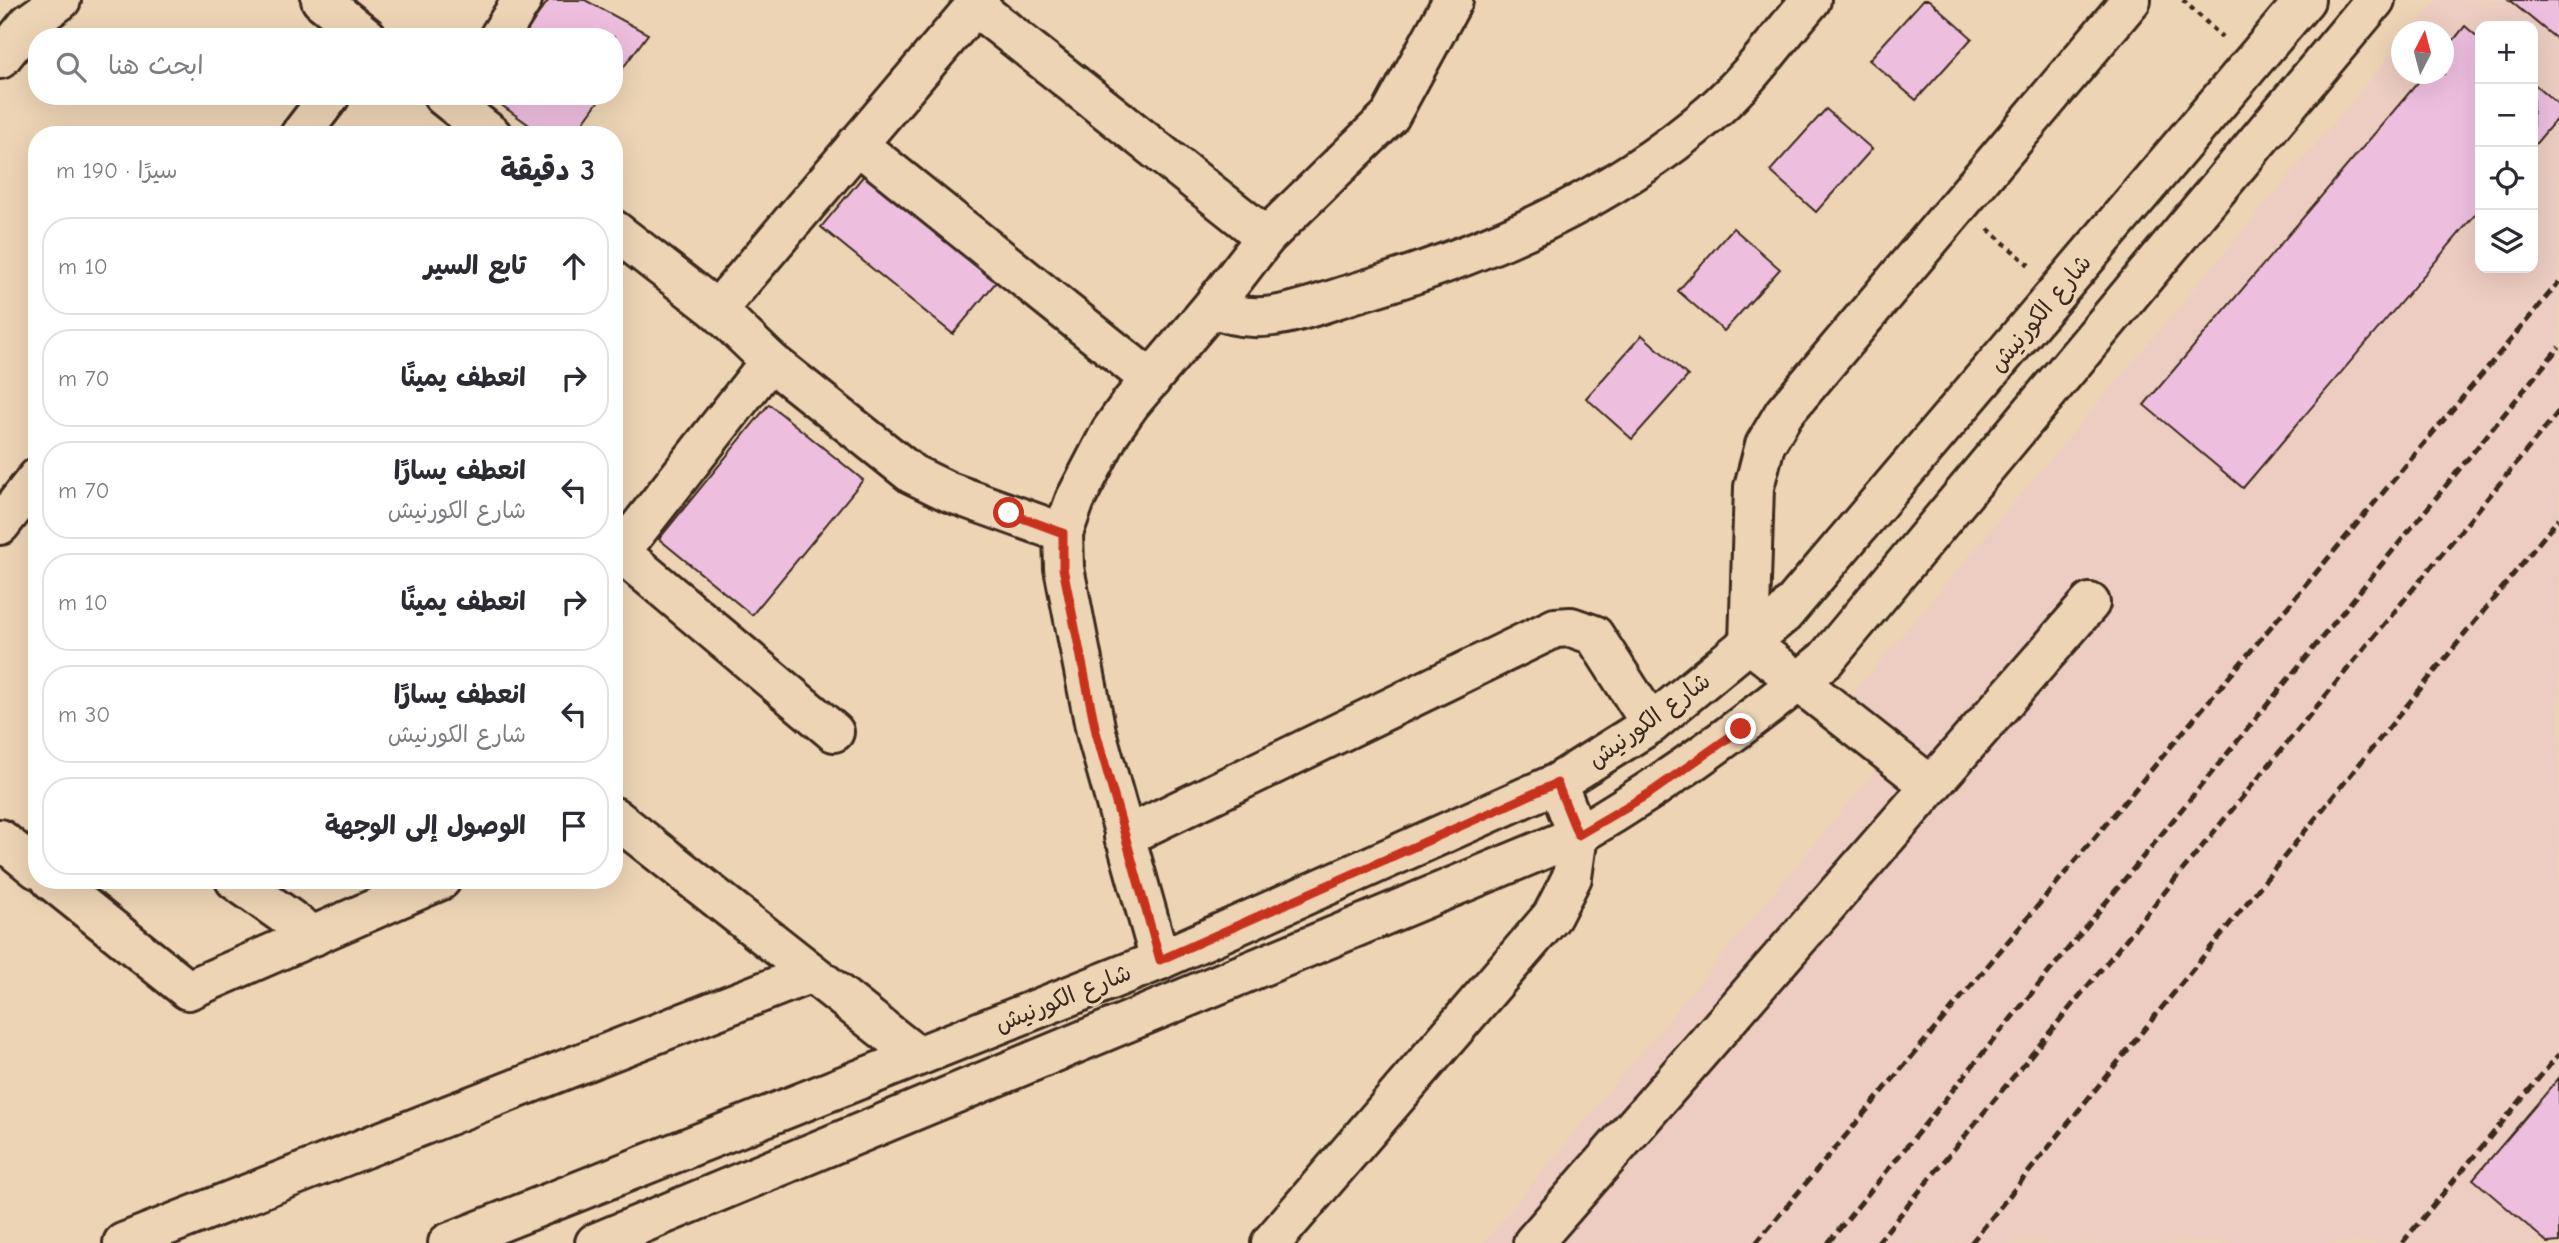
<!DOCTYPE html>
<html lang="ar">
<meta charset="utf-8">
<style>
body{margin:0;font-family:"Comic Neue","Playpen Sans Arabic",sans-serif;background:#f7f7f7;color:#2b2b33;direction:rtl}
.controls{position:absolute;right:21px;top:21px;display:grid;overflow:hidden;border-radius:14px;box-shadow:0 7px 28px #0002}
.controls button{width:63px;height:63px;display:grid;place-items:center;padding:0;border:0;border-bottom:2px solid #e1e1e2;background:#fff;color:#2b2b33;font:35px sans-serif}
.compass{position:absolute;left:2391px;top:21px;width:63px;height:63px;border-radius:50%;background:#fff;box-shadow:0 7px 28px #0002;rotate:6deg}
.stop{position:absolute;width:21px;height:21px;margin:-16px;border:5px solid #c8321e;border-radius:50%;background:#fff}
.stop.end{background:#c8321e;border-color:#fff;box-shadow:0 2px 7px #0008}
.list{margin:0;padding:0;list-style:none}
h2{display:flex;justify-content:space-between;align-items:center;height:91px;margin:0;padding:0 28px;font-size:30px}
h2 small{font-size:23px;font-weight:400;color:#7c7c81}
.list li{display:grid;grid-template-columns:46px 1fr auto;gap:21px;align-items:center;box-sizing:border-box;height:98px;margin:0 14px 14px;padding:0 14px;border:2px solid #e1e1e2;border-radius:28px}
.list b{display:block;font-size:26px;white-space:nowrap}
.list p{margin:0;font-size:23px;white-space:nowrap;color:#7c7c81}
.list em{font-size:23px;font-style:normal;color:#7c7c81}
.icon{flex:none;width:38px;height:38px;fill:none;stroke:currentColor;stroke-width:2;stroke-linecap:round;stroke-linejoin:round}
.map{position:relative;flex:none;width:2559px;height:1243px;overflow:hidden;direction:ltr}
.search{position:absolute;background:#fff;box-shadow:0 7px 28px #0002;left:28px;top:28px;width:595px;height:77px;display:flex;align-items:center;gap:18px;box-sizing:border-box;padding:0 24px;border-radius:28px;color:#7c7c81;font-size:26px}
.panel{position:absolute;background:#fff;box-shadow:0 7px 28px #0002;left:28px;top:126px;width:595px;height:763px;border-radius:28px;direction:rtl}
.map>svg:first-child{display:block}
.built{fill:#edcdc2;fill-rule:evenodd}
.building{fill:#eebedf;stroke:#3b2a1e;stroke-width:2}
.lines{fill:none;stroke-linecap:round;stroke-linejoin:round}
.minor-casing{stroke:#3b2a1e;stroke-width:44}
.path{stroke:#3b2a1e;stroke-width:4.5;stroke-dasharray:5 5;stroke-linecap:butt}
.minor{stroke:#edd4b5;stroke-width:38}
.rail{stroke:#3b2a1e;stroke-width:5;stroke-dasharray:10 5;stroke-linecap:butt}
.route{stroke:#c8321e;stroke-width:9}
.labels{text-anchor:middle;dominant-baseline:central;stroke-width:6;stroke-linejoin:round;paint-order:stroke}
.street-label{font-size:24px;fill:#3b2a1e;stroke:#edd4b5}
</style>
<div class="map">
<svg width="2559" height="1243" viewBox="0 0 2559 1243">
<rect width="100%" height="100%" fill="#edd4b5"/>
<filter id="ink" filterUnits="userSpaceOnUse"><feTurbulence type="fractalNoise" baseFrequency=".0143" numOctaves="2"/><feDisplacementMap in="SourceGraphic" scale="14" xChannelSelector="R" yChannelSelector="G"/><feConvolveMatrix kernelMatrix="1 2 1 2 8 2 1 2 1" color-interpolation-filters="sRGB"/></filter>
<g filter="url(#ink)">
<!-- built -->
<path class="built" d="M2437,0H2559V1243H1483L1878,768L1897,740L1853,694L2401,43L2402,74H2444V32L2411,31ZM2480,26H2533V268H2480Z"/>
<!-- building -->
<g class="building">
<path d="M549,0H585L648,34L614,80V37H521Z"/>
<path d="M1923,0H1929L1972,38L1916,100L1869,60Z"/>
<path d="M2509,0H2559V41Z"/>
<path d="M2465,26L2480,39V209L2243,488L2144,405L2425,74H2444V52Z"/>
<path d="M2533,83L2559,105V116L2533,147Z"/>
<path d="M489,96H602L574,135H543Z"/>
<path d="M1826,109L1872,149L1816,212L1770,171Z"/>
<path d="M865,174L997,281L953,334L821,227Z"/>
<path d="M1733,228L1780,269L1724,331L1678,291Z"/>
<path d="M1642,335L1688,376L1632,439L1586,398Z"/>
<path d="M769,404L863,480L752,615L659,539Z"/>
<path d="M2559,1078V1242L2548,1243L2473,1179Z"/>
</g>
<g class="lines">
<defs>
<g id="minor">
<path d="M321,0L367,37"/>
<path d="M975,6L1266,237"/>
<path d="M499,37L522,0"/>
<path d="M0,59L29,23L61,0"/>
<path d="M443,96L492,135"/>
<path d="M300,135L330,96"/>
<path d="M857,144L1151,380"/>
<path d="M614,230L717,310L770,361L912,474L949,492L1063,533"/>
<path d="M1212,307C1260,331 1307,307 1355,293C1485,254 1609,202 1712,112C1749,80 1779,37 1811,0"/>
<path d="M717,310L980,0"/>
<path d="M0,525L37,478"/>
<path d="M614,547L834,732"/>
<path d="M614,560L770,361"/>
<path d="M1930,785L1749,643L1754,487L1765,445L1784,413L2131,0"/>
<path d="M614,817L917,1056"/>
<path d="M1124,837L1555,628L1571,627L1594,635L1651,724"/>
<path d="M0,839L37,869"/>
<path d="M51,880L188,990L441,880"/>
<path d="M235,880L314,936"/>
<path d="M1160,960L1096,732L1064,568L1063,533L1075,500L1111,431L1130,404L1212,307L1266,237L1390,116L1453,0"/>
<path d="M123,1243L811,973"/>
<path d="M448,1243L1160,960L1557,783L1651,724L1784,614L2305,0"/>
<path d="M595,1243L1578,835C1667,783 1747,725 1826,659L2375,0"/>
<path d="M1271,1243L1552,916L1572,877L1578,835L1557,783"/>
<path d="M1533,1243L2090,603"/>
</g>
</defs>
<!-- minor casing -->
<use href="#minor" class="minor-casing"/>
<!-- path -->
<g class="path">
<path d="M2183,0L2222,37"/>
<path d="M1988,229L2029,265"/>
</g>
<!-- minor -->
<use href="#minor" class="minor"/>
<!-- rail -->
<g class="rail">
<path d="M1756,1243L2559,282"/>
<path d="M1828,1243L2559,347"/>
<path d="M1877,1243L2559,411"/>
<path d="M1971,1243L2559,518"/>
<path d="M2402,1243L2559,1054"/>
</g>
</g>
</g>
<g class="lines" filter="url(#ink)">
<!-- route -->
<path class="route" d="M1009,513L1063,533V568L1096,732L1160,960L1557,783L1578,835L1650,793L1741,729"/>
</g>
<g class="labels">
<!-- street labels -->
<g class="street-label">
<text transform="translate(2040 313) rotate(-50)">شارع الكورنيش</text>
<text transform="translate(1649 720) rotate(-36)">شارع الكورنيش</text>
<text transform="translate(1063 998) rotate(-22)">شارع الكورنيش</text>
</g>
</g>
</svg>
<div class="controls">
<button>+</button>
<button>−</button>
<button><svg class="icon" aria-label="locate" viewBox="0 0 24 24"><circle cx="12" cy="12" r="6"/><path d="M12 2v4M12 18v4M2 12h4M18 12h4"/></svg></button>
<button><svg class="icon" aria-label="layers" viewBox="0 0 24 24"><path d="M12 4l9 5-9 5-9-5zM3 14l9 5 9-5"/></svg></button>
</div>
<svg class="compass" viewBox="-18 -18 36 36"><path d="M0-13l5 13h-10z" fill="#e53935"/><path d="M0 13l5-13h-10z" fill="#7c7c81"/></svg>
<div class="stop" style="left:1009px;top:513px"></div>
<div class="stop end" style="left:1741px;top:729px"></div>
<div class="search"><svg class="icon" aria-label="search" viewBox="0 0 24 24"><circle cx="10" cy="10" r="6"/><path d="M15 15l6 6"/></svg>ابحث هنا</div>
<section class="panel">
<h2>3 دقيقة<small>سيرًا · 190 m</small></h2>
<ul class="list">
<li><svg class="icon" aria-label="ahead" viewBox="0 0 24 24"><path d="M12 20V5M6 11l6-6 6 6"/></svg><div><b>تابع السير</b></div><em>10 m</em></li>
<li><svg class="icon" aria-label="right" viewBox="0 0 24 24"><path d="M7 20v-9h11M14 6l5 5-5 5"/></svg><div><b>انعطف يمينًا</b></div><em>70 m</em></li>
<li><svg class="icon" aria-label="left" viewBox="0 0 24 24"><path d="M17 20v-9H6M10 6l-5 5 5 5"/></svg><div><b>انعطف يسارًا</b><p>شارع الكورنيش</p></div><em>70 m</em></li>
<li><svg class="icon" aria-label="right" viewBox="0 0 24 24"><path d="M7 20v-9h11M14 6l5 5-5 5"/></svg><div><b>انعطف يمينًا</b></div><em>10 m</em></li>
<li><svg class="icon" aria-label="left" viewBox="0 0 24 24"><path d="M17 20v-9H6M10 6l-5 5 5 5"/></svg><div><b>انعطف يسارًا</b><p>شارع الكورنيش</p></div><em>30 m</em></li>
<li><svg class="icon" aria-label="arrive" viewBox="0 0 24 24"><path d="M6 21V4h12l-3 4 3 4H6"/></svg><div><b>الوصول إلى الوجهة</b></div></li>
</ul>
</section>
</div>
